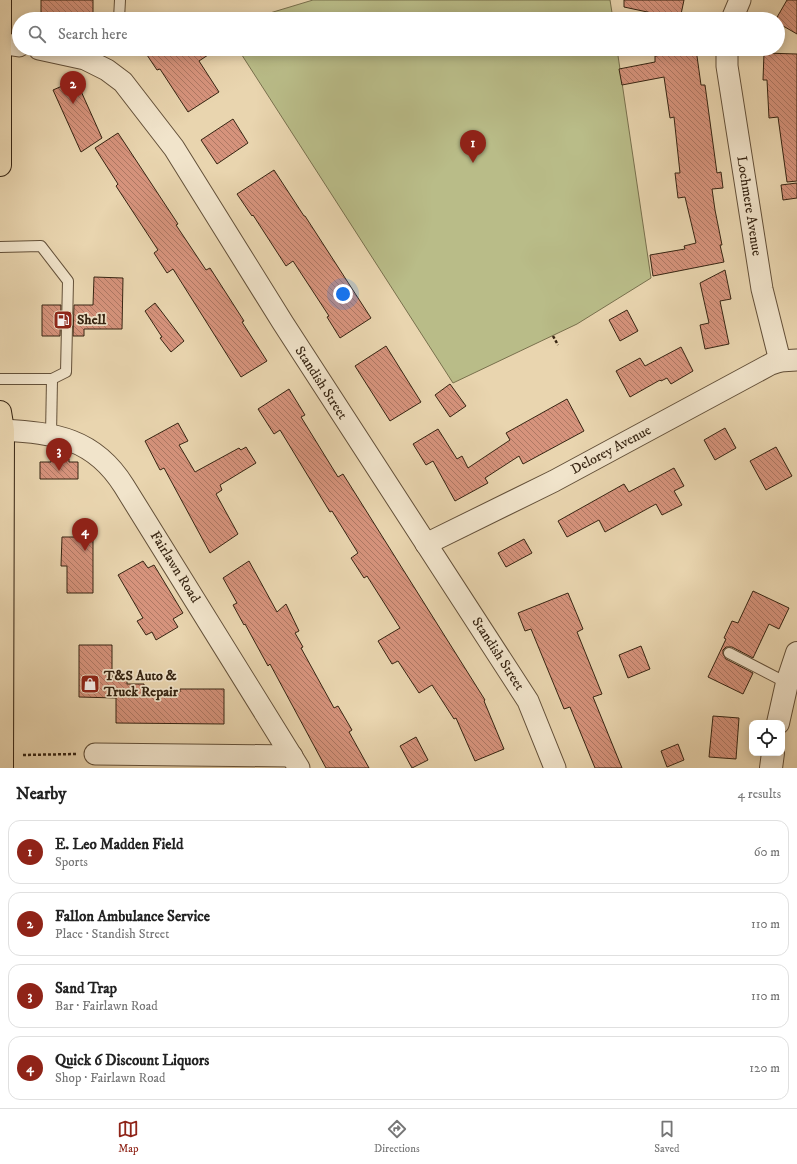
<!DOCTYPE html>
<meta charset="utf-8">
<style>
body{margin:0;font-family:"IM FELL DW Pica",serif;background:#f2f2f2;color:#222}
.controls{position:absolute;right:12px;bottom:12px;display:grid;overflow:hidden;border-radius:8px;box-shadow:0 2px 10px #0003}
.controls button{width:36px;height:36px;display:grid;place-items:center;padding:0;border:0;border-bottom:1px solid #e0e0e0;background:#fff;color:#222;font:20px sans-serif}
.you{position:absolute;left:343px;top:294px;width:14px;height:14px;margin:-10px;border:3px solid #fff;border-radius:50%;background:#1a73e8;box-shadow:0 0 0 6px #1a73e833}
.badge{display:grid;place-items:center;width:26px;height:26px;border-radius:50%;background:#8f2418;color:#fff;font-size:13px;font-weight:700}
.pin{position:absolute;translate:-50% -33px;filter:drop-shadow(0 1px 2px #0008)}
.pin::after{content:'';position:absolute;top:21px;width:14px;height:12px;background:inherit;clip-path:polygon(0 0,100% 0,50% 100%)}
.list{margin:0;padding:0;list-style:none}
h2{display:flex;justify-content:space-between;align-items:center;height:52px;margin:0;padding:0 16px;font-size:17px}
h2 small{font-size:13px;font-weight:400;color:#767676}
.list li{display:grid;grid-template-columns:26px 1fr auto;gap:12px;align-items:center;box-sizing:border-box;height:64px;margin:0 8px 8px;padding:0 8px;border:1px solid #e0e0e0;border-radius:12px}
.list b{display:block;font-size:15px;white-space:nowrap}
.list p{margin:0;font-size:13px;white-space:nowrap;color:#767676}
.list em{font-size:13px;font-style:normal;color:#767676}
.icon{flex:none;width:22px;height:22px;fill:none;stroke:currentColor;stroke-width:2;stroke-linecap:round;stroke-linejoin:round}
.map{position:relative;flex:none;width:797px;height:768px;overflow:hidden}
.search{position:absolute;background:#fff;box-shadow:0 2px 10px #0003;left:12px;right:12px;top:12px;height:44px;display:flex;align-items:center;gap:10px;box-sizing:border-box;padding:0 14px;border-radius:22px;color:#767676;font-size:15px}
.sheet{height:340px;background:#fff}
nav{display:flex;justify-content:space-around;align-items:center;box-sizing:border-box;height:56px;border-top:1px solid #e0e0e0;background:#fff;font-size:11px;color:#767676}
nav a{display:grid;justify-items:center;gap:2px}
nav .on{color:#8f2418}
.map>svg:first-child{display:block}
.pitch{fill:#b9bc88;stroke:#78704d}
.building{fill:url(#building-back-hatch);stroke:#362412}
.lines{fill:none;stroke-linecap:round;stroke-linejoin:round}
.service-casing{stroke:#635039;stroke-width:12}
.minor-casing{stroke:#635039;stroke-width:23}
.tertiary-casing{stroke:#635039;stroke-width:24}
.primary-casing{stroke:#362412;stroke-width:24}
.path{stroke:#362412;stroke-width:2.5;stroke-dasharray:3 2;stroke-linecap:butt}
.service{stroke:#f1e4cb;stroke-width:10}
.minor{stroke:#f1e4cb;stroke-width:21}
.tertiary{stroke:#f1e4cb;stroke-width:22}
.primary{stroke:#e9d5af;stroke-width:22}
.labels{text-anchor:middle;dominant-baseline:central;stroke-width:3.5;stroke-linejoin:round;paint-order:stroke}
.street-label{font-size:14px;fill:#362412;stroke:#f1e4cb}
.poi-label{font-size:14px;font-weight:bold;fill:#362412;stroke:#f1e4cb;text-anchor:start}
</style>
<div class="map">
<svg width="797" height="768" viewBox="0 0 797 768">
<defs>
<pattern id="building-back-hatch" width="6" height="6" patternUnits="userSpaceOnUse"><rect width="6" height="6" fill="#d6937c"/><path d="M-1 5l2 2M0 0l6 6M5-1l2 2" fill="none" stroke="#ae7864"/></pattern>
</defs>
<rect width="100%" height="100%" fill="#e9d5af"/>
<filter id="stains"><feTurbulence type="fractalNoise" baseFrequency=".005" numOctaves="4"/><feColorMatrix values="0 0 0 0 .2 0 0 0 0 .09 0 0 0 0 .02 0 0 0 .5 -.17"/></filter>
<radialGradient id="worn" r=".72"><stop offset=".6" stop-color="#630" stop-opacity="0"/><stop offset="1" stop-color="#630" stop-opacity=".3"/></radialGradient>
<!-- pitch -->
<g class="pitch">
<path d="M313,0H610L613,19H250Z"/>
<path d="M238,49H617L651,278L577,324L453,383Z"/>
</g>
<!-- building -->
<g class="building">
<path d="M41,0H93V19H53V15H41Z"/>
<path d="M624,0H684L680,19L624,7Z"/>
<path d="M787,0H797V34L778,23V19H776Z"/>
<path d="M143,49H217L199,61L219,92L188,112L160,69L157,70Z"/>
<path d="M662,49H696L701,85H705L717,173L721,172L723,188L712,189L715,210L722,245H720L724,262L653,276L650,255L685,249L684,246L696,243L685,197L678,198L675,173H680L674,117L670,118L664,77L622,85L619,69L655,62V56L663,55Z"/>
<path d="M764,53L797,54V181L787,182L778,117L769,118L767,80H763Z"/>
<path d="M76,80L102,138L81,152L53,90Z"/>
<path d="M233,119L248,143L217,164L201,140Z"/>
<path d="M118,133L178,224L176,225L206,270L210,268L244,321L242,322L267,361L241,377L173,269L167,273L154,253L158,250L116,186L118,184L95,148Z"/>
<path d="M274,170L304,216H305L371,318L340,338L327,317L329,316L293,261L286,266L253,215L252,216L237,194Z"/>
<path d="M797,183V198L783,200L781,185Z"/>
<path d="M725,270L731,299L720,301L729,344L705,349L700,325L709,323L700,283Z"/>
<path d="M94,277L123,278L122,329H84V336H73L74,305H93Z"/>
<path d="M155,303L184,341L171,352L160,338L162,337L145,311Z"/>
<path d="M42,305H61L60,336H42Z"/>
<path d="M627,310L638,331L620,341L609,320Z"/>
<path d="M386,346L421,402L390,421L355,366Z"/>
<path d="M681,347L693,371L671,384L667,378L661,381L660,380L630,397L616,371L640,358L645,366Z"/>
<path d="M450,384L466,406L450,417L435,395Z"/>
<path d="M289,389L305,415L301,417L338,477L343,474L485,700L484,701L504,749L475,761L456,718L454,719L432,685L419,693L398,661L392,664L378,641L400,628L367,576L364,578L351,558L358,553L332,511L330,512L280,430L274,434L258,409Z"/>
<path d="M567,399L584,431L523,464L519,456L485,478L488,483L455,501L433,461L426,465L413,444L438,429L457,459L462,456L468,468L510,440L506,433Z"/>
<path d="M178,423L188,441L179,445L195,472L239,448L241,450L246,447L256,463L220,485L222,490L216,494L238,534L210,553L164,468L160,470L145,441Z"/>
<path d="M725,428L736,448L715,460L704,440Z"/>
<path d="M776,447L792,476L766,490L750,461Z"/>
<path d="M51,459H69V462H78V479H40V462H51Z"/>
<path d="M674,468L684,486L674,491L682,505L662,515L656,504L605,532L599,520L567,537L558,521L624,484L629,492Z"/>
<path d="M62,537H93V593H67V566H61Z"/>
<path d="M524,539L532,553L506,567L498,553Z"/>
<path d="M143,561L148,568L154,565L183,613L173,619L178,627L156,640L152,632L146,635L137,621L143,618L118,575Z"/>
<path d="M249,561L277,612L286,604L299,631L295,633L303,647L301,648L334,708L338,706L352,730L349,732L369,768H326L270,664L268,666L245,624L244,625L233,605L237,603L223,578Z"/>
<path d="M753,591L789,608L779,629L769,624L753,658L732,647H726L723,650V654L726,659L753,673L743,694L708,677L726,639L724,638L732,621L738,623Z"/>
<path d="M568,593L583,629L577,632L602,694L593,697L622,768H595L570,707L564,709L531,629L525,631L518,613Z"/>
<path d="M79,645H112V680H127V684H144V692H180V689H224V724L116,723V698L79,697Z"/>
<path d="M641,646L650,669L628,678L619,655Z"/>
<path d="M713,716L739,718L736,759L709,757Z"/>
<path d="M416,737L428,760L412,768L400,746Z"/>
<path d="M678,744L684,760L667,767L661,751Z"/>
</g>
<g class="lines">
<defs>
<g id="service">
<path d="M119,19L120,0"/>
<path d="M85,59L97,49"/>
<path d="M0,247L41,246L68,281L66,372L52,379H0"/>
<path d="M51,435L52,379"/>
<path d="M729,653L787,683"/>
</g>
<g id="minor">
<path d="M732,19L740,0"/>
<path d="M0,43L19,46"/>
<path d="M39,49L85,59L107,70L123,82L174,148L283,323L528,701L555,768"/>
<path d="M727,49V66L762,289L780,361"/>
<path d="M3,430C55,433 94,438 124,486L299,768"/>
<path d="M426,544L554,481L771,364L780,361L797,360"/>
<path d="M95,754L292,756"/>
</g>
<g id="tertiary">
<path d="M778,723L787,683L797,653"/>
<path d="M771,768L773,753"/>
</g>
<g id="primary">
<path d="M0,165V0"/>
<path d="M0,412L3,430L2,768"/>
</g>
</defs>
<!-- service casing -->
<use href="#service" class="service-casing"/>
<!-- minor casing -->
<use href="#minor" class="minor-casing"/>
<!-- tertiary casing -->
<use href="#tertiary" class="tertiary-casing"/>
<!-- primary casing -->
<use href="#primary" class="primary-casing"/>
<!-- path -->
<g class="path">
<path d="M553,336L558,345"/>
<path d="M23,755L76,754"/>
</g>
<!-- service -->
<use href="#service" class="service"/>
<!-- minor -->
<use href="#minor" class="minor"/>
<!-- tertiary -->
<use href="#tertiary" class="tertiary"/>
<!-- primary -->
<use href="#primary" class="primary"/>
</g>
<!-- icons -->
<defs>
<symbol id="fuel-square" viewBox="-11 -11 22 22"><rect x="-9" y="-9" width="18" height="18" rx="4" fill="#8f2418" stroke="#f1e4cb"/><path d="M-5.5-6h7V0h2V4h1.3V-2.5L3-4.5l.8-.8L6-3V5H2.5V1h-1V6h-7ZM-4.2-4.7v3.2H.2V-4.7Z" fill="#fff"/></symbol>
<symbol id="shop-square" viewBox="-11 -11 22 22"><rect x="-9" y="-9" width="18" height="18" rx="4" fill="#8f2418" stroke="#f1e4cb"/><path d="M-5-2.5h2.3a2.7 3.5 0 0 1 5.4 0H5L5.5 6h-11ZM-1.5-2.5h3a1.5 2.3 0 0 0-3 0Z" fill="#fff"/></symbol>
</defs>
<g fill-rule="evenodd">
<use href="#fuel-square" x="52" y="309" width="22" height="22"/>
<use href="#shop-square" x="79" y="673" width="22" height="22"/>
</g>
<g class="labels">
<!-- street labels -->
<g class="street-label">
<text transform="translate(749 206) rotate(81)">Lochmere Avenue</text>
<text transform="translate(321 383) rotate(57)">Standish Street</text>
<text transform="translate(611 450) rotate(-28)">Delorey Avenue</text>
<text transform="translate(175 567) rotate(58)">Fairlawn Road</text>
<text transform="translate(498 654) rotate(57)">Standish Street</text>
</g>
<!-- poi labels -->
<g class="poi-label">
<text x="77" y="320">Shell</text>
<text x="104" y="676">T&amp;S Auto &amp;<tspan x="104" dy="16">Truck Repair</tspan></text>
</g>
</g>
<rect width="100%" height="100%" filter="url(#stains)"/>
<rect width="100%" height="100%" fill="url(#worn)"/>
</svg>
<div class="controls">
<button><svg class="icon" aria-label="locate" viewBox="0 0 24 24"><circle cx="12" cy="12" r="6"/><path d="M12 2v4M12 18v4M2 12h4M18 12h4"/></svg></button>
</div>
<div class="you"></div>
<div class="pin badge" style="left:473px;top:163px">1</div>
<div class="pin badge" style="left:73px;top:104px">2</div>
<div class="pin badge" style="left:59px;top:471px">3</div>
<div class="pin badge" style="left:85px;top:551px">4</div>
<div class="search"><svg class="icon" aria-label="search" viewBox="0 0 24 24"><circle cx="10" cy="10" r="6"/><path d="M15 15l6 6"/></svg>Search here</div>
</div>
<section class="sheet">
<h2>Nearby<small>4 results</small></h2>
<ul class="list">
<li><span class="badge">1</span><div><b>E. Leo Madden Field</b><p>Sports</p></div><em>60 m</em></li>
<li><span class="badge">2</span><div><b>Fallon Ambulance Service</b><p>Place · Standish Street</p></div><em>110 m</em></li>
<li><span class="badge">3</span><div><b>Sand Trap</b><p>Bar · Fairlawn Road</p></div><em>110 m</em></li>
<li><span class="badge">4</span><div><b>Quick 6 Discount Liquors</b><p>Shop · Fairlawn Road</p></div><em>120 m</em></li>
</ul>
</section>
<nav>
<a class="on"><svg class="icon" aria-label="map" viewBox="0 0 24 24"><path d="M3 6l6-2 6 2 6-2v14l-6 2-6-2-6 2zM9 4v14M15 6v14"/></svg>Map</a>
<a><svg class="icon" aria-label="directions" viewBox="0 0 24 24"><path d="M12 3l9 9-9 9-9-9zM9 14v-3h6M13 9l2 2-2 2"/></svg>Directions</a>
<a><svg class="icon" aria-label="saved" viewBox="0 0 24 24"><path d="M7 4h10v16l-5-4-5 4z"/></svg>Saved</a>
</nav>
